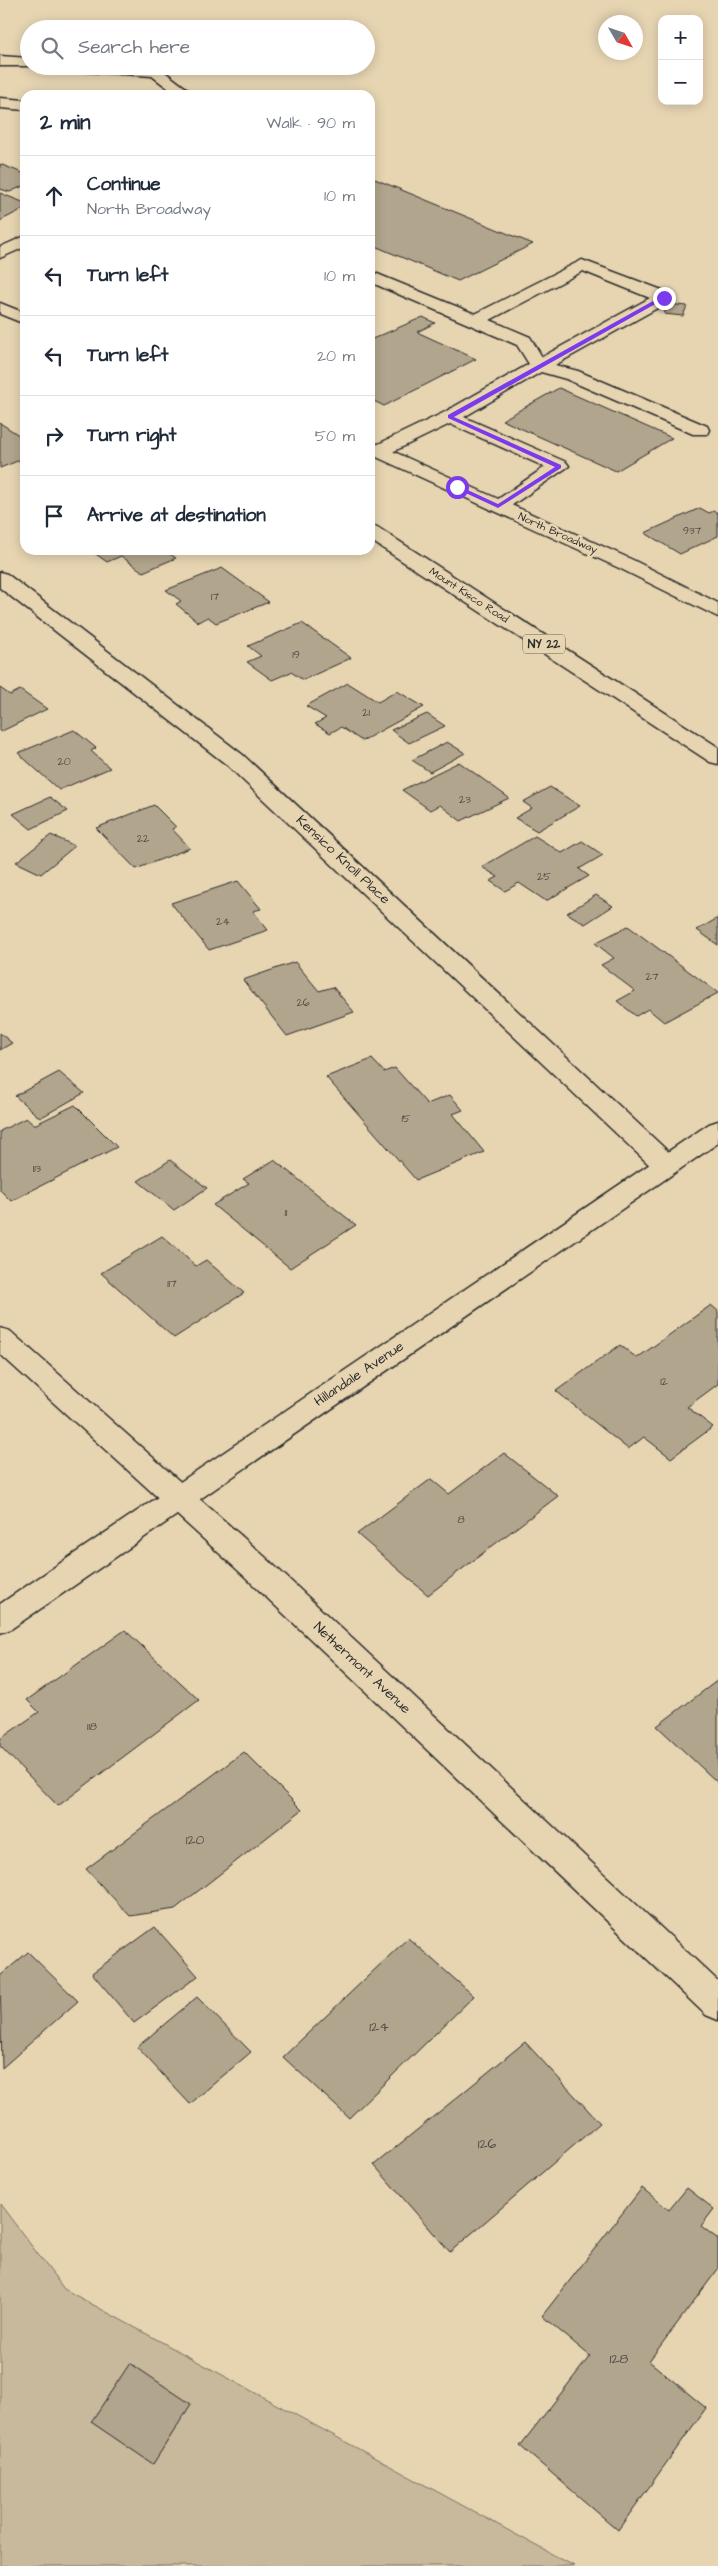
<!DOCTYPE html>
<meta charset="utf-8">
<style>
body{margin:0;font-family:"Architects Daughter",sans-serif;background:#f6f6f7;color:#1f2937}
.controls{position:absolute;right:15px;top:15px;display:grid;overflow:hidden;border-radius:10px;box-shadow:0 2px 12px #0003}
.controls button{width:45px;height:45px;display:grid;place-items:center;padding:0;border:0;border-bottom:1px solid #e0e1e3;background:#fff;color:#1f2937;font:25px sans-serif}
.compass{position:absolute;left:598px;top:15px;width:45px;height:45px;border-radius:50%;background:#fff;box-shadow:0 2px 12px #0003;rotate:129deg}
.stop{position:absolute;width:15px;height:15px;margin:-11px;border:4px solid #7c3aed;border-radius:50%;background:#fff}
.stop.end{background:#7c3aed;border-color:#fff;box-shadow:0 1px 5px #0008}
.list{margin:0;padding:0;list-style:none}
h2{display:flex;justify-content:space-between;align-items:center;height:65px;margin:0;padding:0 20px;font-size:21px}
h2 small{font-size:16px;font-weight:400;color:#747a83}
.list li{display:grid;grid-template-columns:32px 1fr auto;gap:15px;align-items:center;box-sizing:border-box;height:80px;padding:0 20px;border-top:1px solid #e0e1e3}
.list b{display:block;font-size:19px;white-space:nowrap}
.list p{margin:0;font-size:16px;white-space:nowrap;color:#747a83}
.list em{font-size:16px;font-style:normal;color:#747a83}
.icon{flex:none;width:28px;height:28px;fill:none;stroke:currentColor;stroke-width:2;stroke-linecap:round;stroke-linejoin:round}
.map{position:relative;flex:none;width:718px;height:2566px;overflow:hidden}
.search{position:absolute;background:#fff;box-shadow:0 2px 12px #0003;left:20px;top:20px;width:355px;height:55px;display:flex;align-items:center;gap:12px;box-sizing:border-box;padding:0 18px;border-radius:28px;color:#747a83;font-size:19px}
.panel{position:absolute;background:#fff;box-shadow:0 2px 12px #0003;left:20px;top:90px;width:355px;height:465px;border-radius:15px}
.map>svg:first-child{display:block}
.green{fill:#c8b99c;stroke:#7a7264}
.building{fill:#b2a58d;stroke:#2b2b2b}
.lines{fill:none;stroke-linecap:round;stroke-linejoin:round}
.service-casing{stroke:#2b2b2b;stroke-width:3}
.minor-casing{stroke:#2b2b2b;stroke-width:3}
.tertiary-casing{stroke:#2b2b2b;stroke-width:3}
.primary-casing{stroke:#2b2b2b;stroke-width:3}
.service{fill:#e7d5b2;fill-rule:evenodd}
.minor{fill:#e7d5b2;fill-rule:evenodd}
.tertiary{fill:#e7d5b2;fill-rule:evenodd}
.primary{fill:#e7d5b2;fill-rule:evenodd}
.route{fill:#7c3aed}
.labels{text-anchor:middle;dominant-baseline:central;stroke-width:5;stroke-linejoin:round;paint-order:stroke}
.number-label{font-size:11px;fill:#4d4a44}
.far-street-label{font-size:11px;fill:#2b2b2b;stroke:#e7d5b2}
.shield{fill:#e7d5b2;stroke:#635e54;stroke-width:1}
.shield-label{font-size:12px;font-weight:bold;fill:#2b2b2b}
.street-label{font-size:14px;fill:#2b2b2b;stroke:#e7d5b2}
.near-number-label{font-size:14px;fill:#4d4a44}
</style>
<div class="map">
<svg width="718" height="2566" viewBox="0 0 718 2566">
<rect width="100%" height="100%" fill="#e7d5b2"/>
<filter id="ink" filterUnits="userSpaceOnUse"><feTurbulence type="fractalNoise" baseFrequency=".02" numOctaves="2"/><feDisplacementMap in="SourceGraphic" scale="10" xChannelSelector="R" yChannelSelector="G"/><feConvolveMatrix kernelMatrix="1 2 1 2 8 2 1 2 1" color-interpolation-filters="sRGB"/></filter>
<g filter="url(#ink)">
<!-- green -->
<path class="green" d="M0,2204L64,2289L574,2566H0Z"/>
<!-- building -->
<g class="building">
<path d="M0,164L25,174V185L10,192L0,189Z"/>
<path d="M370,177L533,244L458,281L370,244Z"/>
<path d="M0,193L25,203V208L0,221Z"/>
<path d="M668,304L687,306L683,316L664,314Z"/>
<path d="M423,317L435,323L417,332L476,359L384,406L370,399V340Z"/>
<path d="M559,388L672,438L616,471L502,420Z"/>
<path d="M0,423L25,439V458L0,468Z"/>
<path d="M700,508L709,513L714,511L718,513V536L680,554L645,533Z"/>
<path d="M90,550H164L176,558L143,572L121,556L107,562Z"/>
<path d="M222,568L269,602L216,623L208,617L198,622L176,604L181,601L166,590Z"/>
<path d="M302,623L351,658L303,680L291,672L272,680L247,662L261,656L248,646Z"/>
<path d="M348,683L378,702L397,691L424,707L362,741L341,727L330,733L315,724L326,718L306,706Z"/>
<path d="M0,688L10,695L20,690L47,709L0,732Z"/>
<path d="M427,714L445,726L409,743L391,730Z"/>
<path d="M74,730L96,748L91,751L110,768L59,790L18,753Z"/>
<path d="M447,742L465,753L430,772L412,760Z"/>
<path d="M459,762L509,798L461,821L440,805L430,810L402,790Z"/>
<path d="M550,787L580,806L537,831L515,818L532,808L523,802Z"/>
<path d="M50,797L68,811L31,829L13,814Z"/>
<path d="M154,805L176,827L172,829L190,848L136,869L96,828Z"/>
<path d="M51,835L75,846L41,874L16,862Z"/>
<path d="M535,836L562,853L582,841L603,855L579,869L589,876L546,901L519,883L505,891L490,881L498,877L482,867Z"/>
<path d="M238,881L261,909L253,911L268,930L209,950L171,903Z"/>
<path d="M596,895L613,906L585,924L567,913Z"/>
<path d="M718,918V945L697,930Z"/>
<path d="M628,926L718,993L664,1022L648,1009L636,1016L617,1001L635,991L601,965L614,958L595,943Z"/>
<path d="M295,962L319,991L333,987L354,1012L287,1036L243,980Z"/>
<path d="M0,1033L12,1043L0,1050Z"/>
<path d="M372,1059L384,1072L395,1068L427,1104L450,1095L463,1110L453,1114L484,1152L416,1180L326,1077Z"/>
<path d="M59,1072L84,1093L40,1118L15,1096Z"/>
<path d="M75,1105L117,1147L11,1201L0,1190V1131L26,1118L34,1125Z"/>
<path d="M170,1160L207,1188L174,1210L138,1181Z"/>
<path d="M274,1160L356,1225L290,1268L213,1205L249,1183L243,1179Z"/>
<path d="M162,1236L196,1266L206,1260L244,1293L174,1338L101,1273Z"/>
<path d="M711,1305L718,1311V1384L687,1407L713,1427L671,1458L644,1437L628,1449L556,1391L620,1345L637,1358Z"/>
<path d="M504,1453L558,1496L428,1595L357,1534L431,1479L449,1494Z"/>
<path d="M125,1630L199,1700L58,1806L0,1746V1739L39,1712L27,1700Z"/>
<path d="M718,1680V1783L657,1726Z"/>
<path d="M244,1752L302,1810L175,1909L130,1916L86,1869Z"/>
<path d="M155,1927L198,1976L134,2023L92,1973Z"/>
<path d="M408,1938L474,1996L349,2118L283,2057Z"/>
<path d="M28,1952L78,2001L2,2068L0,1976Z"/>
<path d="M197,1997L251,2052L190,2104L137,2047Z"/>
<path d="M525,2042L600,2123L450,2252L374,2165Z"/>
<path d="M642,2188L669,2210L687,2188L714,2209L701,2226L718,2239V2269L649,2361L706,2408L618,2530L520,2446L590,2356L542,2316Z"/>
<path d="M130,2363L191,2404L153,2464L91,2422Z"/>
</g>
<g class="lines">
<defs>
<g id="service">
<path d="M0,56L29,58V66H34H0Z"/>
<path d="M67,66L156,67L161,69L195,95H177L152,76L74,71Z"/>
<path d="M0,98L25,100V110L0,108Z"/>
<path d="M25,236V247L0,258V247Z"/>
<path d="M582,260L670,293L673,297L670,301L555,365L578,371L707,426L709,430L707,434H693L566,379L541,372L464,417L566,462L569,466L505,510H491L488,506L545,467L450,424L386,455H372L370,452L372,447L443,413L529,364L517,345L370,282V271L475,314ZM583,271L650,298L542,357L530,337L490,320Z"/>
</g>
<g id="minor">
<path d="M0,572L7,574L243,755L675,1158L679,1165L675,1172L666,1174L657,1172L227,765L0,588Z"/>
<path d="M0,1328L10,1331L264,1556L718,1981V2020L706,2015L242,1574L0,1354Z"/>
</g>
<path id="tertiary" d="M718,1121V1143L11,1629L0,1633V1604L709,1124Z"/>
<g id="primary">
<path d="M0,303L25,313V324L0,314Z"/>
<path d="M370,441L633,560L718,603V617L619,568L370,454Z"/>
<path d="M370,525L377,527L718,747V764L710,762L370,540Z"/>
</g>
</defs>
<!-- service casing -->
<use href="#service" class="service-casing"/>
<!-- minor casing -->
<use href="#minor" class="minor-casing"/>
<!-- tertiary casing -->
<use href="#tertiary" class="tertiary-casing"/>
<!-- primary casing -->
<use href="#primary" class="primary-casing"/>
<!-- service -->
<use href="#service" class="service"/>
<!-- minor -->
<use href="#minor" class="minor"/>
<!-- tertiary -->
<use href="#tertiary" class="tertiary"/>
<!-- primary -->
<use href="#primary" class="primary"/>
</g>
</g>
<!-- route -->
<path class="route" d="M662,296L666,298L454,417L561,465V468L498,508L455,488V486H459L498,504L555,467L448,418V415Z"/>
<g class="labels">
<!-- number labels -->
<g class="number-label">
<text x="692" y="530">937</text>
<text x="215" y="596">17</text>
<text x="296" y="654">19</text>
<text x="366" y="712">21</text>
<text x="64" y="761">20</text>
<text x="465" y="799">23</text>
<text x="143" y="838">22</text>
<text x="544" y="876">25</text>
<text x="223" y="921">24</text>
<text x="652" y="976">27</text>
<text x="303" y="1002">26</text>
<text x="406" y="1118">15</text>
<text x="37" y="1168">113</text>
<text x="286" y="1212">11</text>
<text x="172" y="1283">117</text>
<text x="664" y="1381">12</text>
<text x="461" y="1519">8</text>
<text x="92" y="1726">118</text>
</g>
<!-- far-street labels -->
<g class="far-street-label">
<text transform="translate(558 533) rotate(24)">North Broadway</text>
<text transform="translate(469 595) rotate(33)">Mount Kisco Road</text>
</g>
<!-- shield labels -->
<rect class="shield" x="523" y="634.5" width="42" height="19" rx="4"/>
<g class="shield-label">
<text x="544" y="644">NY 22</text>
</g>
<!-- street labels -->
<g class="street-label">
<text transform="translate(343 860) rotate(43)">Kensico Knoll Place</text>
<text transform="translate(359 1374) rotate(-34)">Hillandale Avenue</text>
<text transform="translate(362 1668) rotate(43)">Nethermont Avenue</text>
</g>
<!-- near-number labels -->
<g class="near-number-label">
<text x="195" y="1840">120</text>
<text x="379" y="2027">124</text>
<text x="487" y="2144">126</text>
<text x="619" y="2359">128</text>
</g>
</g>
</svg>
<div class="controls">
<button>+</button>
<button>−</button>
</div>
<svg class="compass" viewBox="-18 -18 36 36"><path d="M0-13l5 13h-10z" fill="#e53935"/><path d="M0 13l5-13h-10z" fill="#747a83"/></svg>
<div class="stop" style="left:457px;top:487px"></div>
<div class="stop end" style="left:664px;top:298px"></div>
<div class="search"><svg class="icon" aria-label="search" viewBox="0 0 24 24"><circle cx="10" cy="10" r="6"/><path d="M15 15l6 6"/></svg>Search here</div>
<section class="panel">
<h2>2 min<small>Walk · 90 m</small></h2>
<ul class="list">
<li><svg class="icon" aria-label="ahead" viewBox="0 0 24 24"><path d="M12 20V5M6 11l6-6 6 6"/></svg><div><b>Continue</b><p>North Broadway</p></div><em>10 m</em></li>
<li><svg class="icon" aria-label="left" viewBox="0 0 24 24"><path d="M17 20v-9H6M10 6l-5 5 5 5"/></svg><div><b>Turn left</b></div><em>10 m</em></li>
<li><svg class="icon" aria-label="left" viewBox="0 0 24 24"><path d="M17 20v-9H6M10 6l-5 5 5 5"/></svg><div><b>Turn left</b></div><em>20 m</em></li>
<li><svg class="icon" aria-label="right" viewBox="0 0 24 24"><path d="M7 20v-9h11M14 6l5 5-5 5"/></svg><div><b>Turn right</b></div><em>50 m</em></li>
<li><svg class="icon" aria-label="arrive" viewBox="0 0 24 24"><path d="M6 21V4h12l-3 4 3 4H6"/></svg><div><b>Arrive at destination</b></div></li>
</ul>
</section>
</div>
